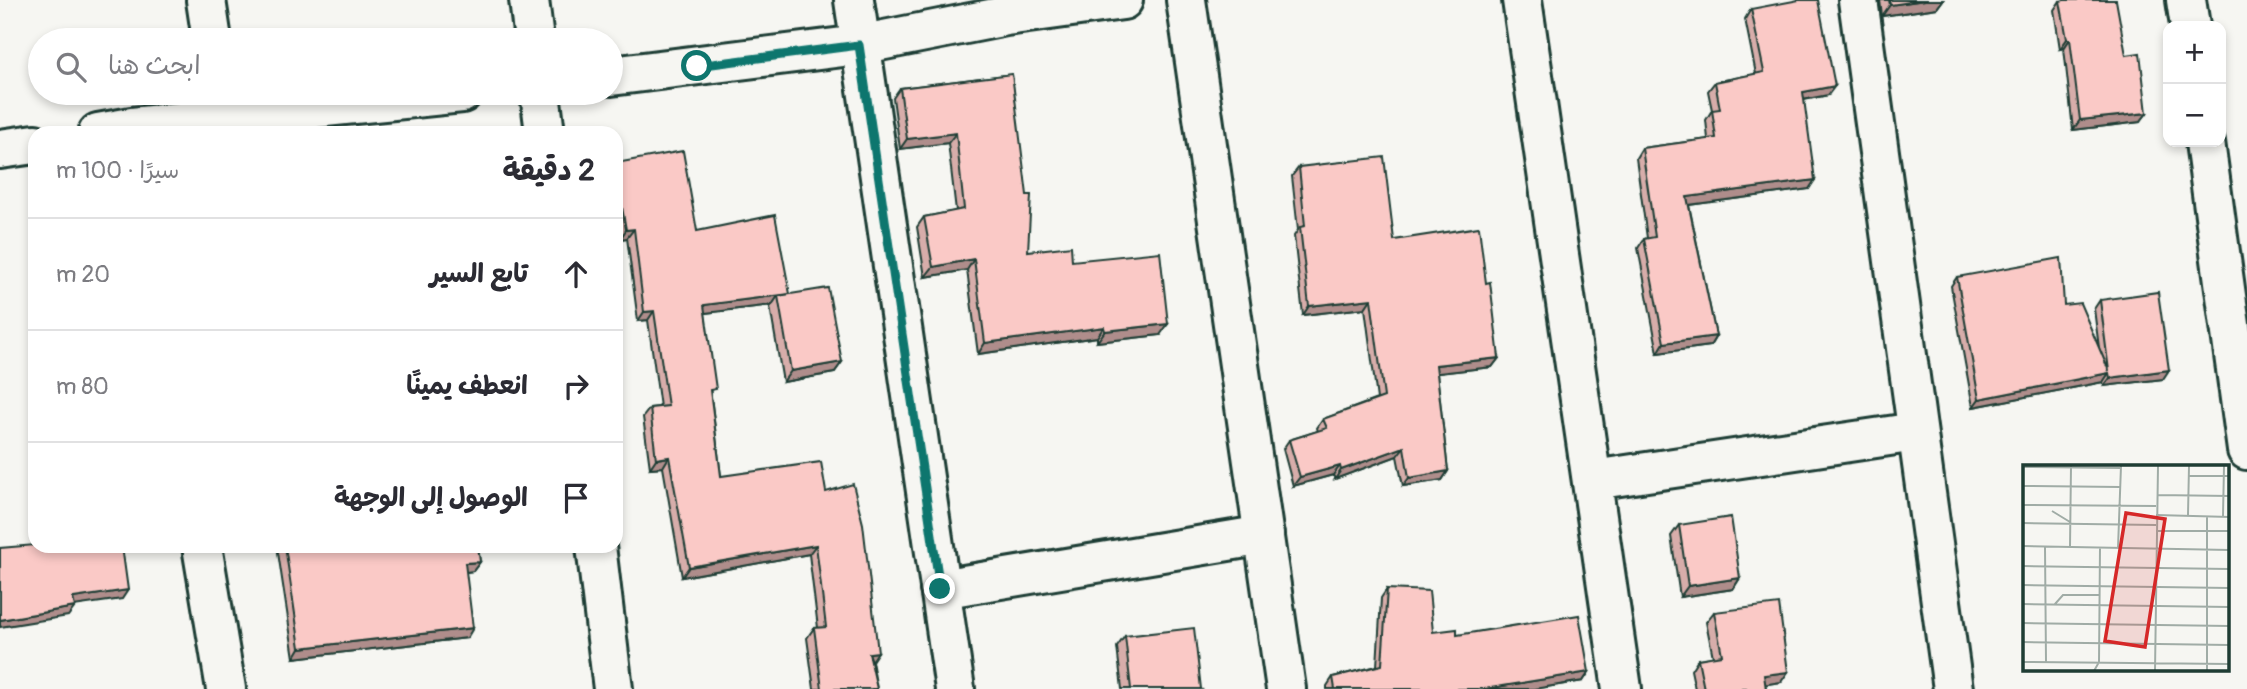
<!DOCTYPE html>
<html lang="ar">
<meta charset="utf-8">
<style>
body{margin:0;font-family:Pangolin,"Playpen Sans Arabic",sans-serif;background:#f2f2f3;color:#2b2b33;direction:rtl}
.controls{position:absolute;right:21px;top:21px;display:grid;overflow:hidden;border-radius:14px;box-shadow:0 4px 10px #0003}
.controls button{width:63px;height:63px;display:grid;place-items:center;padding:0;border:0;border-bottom:2px solid #e1e1e2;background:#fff;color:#2b2b33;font:35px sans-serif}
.stop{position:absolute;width:21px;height:21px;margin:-16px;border:5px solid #0f766e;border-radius:50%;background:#fff}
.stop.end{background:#0f766e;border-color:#fff;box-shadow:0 2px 7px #0008}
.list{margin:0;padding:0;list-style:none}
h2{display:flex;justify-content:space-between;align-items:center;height:91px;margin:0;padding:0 28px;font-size:30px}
h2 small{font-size:23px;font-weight:400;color:#7c7c81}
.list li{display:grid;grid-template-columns:46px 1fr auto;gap:21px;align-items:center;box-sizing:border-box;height:112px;padding:0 28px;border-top:2px solid #e1e1e2}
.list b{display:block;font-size:26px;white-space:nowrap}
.list em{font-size:23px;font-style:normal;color:#7c7c81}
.icon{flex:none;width:38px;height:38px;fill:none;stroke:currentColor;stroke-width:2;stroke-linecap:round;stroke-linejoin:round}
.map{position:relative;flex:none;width:2247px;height:689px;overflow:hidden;direction:ltr}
.search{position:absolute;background:#fff;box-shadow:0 4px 10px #0003;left:28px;top:28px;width:595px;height:77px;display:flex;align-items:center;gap:18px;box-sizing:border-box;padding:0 24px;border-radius:38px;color:#7c7c81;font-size:26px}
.panel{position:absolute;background:#fff;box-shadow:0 4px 10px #0003;left:28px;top:126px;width:595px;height:427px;border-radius:21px;direction:rtl}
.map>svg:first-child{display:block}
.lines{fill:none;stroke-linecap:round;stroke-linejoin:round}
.street-casing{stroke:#1f3d34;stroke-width:44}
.street{stroke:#f6f6f2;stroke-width:38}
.wall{fill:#d7adaa;stroke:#1f3d34;stroke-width:2}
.shaded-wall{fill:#af8d8b;stroke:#1f3d34;stroke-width:2}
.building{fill:#fac9c6;stroke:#1f3d34;stroke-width:2}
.route{stroke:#0f766e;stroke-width:9}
.inset-road{fill:none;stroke:#a0aca6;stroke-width:2}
.view{fill:#d62828;fill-opacity:0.15;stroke:#d62828;stroke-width:3.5}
.inset-edge{fill:none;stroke:#1f3d34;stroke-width:3.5}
</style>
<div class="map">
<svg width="2247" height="689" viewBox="0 0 2247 689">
<rect width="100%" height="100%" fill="#f6f6f2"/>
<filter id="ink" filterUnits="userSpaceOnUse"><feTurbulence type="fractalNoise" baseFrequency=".0143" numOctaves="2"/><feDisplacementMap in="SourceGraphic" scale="14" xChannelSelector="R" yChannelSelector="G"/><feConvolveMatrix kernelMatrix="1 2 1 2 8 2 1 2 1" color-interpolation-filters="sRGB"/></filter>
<g filter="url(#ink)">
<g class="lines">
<defs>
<g id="street">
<path d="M206,0L212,40"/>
<path d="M529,0L534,40"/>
<path d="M854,0L955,689"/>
<path d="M1186,0L1286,689"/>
<path d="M1522,0L1622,689"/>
<path d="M1858,0L1953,689"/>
<path d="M2186,0L2190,26"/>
<path d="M611,76L859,45L1006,16L1123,0"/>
<path d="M540,93L545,133"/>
<path d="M98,133L132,127L462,93"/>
<path d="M2205,142L2247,450"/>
<path d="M0,149L35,144"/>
<path d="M1593,480L1916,432"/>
<path d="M202,546L226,689"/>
<path d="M596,546L613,689"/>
<path d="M940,589L1264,535"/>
</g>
</defs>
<!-- street casing -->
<use href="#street" class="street-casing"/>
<!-- street -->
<use href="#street" class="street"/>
</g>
<!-- wall -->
<g class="wall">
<path d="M1880,0H1943L1937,8L1882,16Z"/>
<path d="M2060,1L2126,55L2147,113L2140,122L2073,130L2064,48L2060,49L2054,10Z"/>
<path d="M1751,9L1828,95L1804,100L1809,189L1689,205L1716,336L1710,346L1658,353L1638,248L1644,239L1647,238L1636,158L1642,148L1708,139L1706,120L1712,110L1708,91L1715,82L1756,74L1745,19Z"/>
<path d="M1012,74L1028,251L1072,261L1160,335L1097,342V337L978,354L967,270L925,277L917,227L924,217L956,211L948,143L900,149L893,98L900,88Z"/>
<path d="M616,163L697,231L790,294L842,362L834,373L783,382L770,307L772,305L705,313L711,396L721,476L826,492L872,661L877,689H814L807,638L814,628H818L809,554L682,577L663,467L650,468L643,417L650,408L660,407L648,320L638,321L627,238L620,239L616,218Z"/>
<path d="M1299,167L1394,240L1486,283L1499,358L1492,367L1437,373L1448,471L1442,480L1403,486L1397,456L1335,479L1333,475L1293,486L1283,449L1289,440L1318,431L1317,428L1323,419L1377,399L1365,308L1303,315L1294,236L1298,230L1292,176Z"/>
<path d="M1957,277L2064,305L2099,348L2094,309L2100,300L2163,379L2104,386L2103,382L1973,407L1951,286Z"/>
<path d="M1679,525L1740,578L1733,589L1680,597L1671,536Z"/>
<path d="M277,546H478L480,562L473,571L466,572L467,638L294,658Z"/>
<path d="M1387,589L1433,632L1457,635L1589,672L1583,681L1534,689H1327V686L1333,677L1377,666L1381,598Z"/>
<path d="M1714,612L1781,682L1765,684L1766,689H1695L1691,670L1698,659L1713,657L1706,622Z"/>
<path d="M1125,636L1201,689H1122L1117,647Z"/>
</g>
<!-- shaded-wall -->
<g class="shaded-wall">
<path d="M1925,0H1943L1937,8L1882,16L1890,5Z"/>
<path d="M2067,39H2070L2064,48L2060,49Z"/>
<path d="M1835,86L1828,95L1797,101L1803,92Z"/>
<path d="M2147,113L2140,122L2073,130L2080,120Z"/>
<path d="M956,133L948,143L900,149L907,139Z"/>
<path d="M1815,180L1809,189L1681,206L1687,197Z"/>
<path d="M634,229L627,238L620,239L626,230Z"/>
<path d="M974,259L967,270L925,277L933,267Z"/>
<path d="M790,294L778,296L772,305L697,314L704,305Z"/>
<path d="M1371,299L1365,308L1303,315L1309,306Z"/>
<path d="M654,311L648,320L638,321L644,312Z"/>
<path d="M1168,324L1160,335L1097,342L1105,331Z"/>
<path d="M1104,327L1097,337L978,354L985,343Z"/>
<path d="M1716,336L1710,346L1658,353L1664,343Z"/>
<path d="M1499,358L1492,367L1430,374L1436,365Z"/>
<path d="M842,362L834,373L783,382L791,371Z"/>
<path d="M2169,370L2163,379L2104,386L2110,378Z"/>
<path d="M2109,373L2103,382L1973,407L1979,399Z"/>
<path d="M1404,447L1397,456L1335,479L1341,470Z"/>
<path d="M669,457L663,467L650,468L656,459Z"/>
<path d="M1340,466L1333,475L1293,486L1300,477Z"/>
<path d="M1448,471L1442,480L1403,486L1409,478Z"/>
<path d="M816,545L809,554L682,577L689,567Z"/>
<path d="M480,562L473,571L459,573L465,563Z"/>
<path d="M1740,578L1733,589L1680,597L1688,586Z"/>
<path d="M128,590L122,599L67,607L73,598Z"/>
<path d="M75,607L68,616L0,627V620Z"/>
<path d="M473,628L467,638L294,658L300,648Z"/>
<path d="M878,652L872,661L869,653Z"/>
<path d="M1589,672L1583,681L1534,689H1484Z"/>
<path d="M1788,672L1781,682L1756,686L1764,675Z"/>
</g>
<!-- building -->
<g class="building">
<path d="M1799,0H1818L1835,86L1803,92L1815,180L1687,197L1716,336L1664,343L1644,239L1655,237L1642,148L1716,138L1712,110L1720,109L1715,82L1764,72L1751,9Z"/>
<path d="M1889,0H1925L1890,5Z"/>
<path d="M2064,0H2116L2126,55L2140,53L2147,113L2080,120L2070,39H2067L2060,1Z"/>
<path d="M1012,74L1027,195H1031L1028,251L1071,246L1072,261L1160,252L1168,324L1105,331L1104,327L985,343L974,259L933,267L924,217L964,209L956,133L907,139L900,88Z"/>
<path d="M683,151L697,231L775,215L790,294L704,305L716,389L710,390L721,476L821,462L826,492L853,484L863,524L878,652L869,653L877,689H822L814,628L826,627L816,545L689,567L669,457L656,459L650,408L668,406L654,311L644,312L634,229L626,230L616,173V163Z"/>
<path d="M1384,157L1394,240L1479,227L1486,283L1490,282L1499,358L1436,365L1448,471L1409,478L1404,447L1341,470L1340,466L1300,477L1289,440L1327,428L1323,419L1384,397L1371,299L1309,306L1300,227L1305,226L1299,167Z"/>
<path d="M2061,258L2064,305L2080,303L2109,371L2100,300L2158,292L2169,370L2110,378L2109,373L1979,399L1957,277Z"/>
<path d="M828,288L842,362L791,371L778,296Z"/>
<path d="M1731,517L1740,578L1688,586L1679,525Z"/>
<path d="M35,545V546H122L128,590L73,598L75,607L0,620V548Z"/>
<path d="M285,546H478L480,562L465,563L473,628L300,648Z"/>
<path d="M1387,589L1429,591L1433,632L1457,629V635L1579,615L1589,672L1484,689H1335L1333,677L1382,665Z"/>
<path d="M1779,604L1788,672L1764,675L1766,689H1704L1698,659L1722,655L1714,612Z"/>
<path d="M1194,628L1201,689H1131L1125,636Z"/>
</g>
</g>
<g class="lines" filter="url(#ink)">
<!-- route -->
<path class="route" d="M697,66L859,45L940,589"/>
</g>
<!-- overview -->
<g transform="translate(2023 465)">
<rect width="206" height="206" fill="#f6f6f2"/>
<path class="inset-road" d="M0,2L98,3M166,11H207M0,21L97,22M134,30L207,31M0,40L133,41M29,46L47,57M133,50L207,52M165,50L166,1M200,51L201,1M0,58L133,60M133,66H207M0,81L207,85M22,82L23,197M47,82L48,1M95,83L98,1M0,101L207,104M0,120L207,123M0,139L207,142M32,139L40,130H77M0,158L207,161M0,177L207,180M0,197L207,199M71,206L76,197L77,82M132,206L135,1M184,206V51"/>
<path class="view" d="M103,48L142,54L122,182L82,176Z"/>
<rect width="206" height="206" class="inset-edge"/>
</g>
</svg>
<div class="controls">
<button>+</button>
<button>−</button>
</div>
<div class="stop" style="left:697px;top:66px"></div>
<div class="stop end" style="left:940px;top:589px"></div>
<div class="search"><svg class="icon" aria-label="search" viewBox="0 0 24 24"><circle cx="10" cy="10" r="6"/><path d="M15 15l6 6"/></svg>ابحث هنا</div>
<section class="panel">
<h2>2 دقيقة<small>سيرًا · 100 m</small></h2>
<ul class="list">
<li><svg class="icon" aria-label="ahead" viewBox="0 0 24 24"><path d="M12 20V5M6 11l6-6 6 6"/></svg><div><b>تابع السير</b></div><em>20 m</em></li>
<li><svg class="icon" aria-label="right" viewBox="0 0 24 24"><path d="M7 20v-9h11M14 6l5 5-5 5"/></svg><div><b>انعطف يمينًا</b></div><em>80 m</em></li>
<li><svg class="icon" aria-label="arrive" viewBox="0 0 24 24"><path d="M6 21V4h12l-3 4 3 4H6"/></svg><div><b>الوصول إلى الوجهة</b></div></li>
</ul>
</section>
</div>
